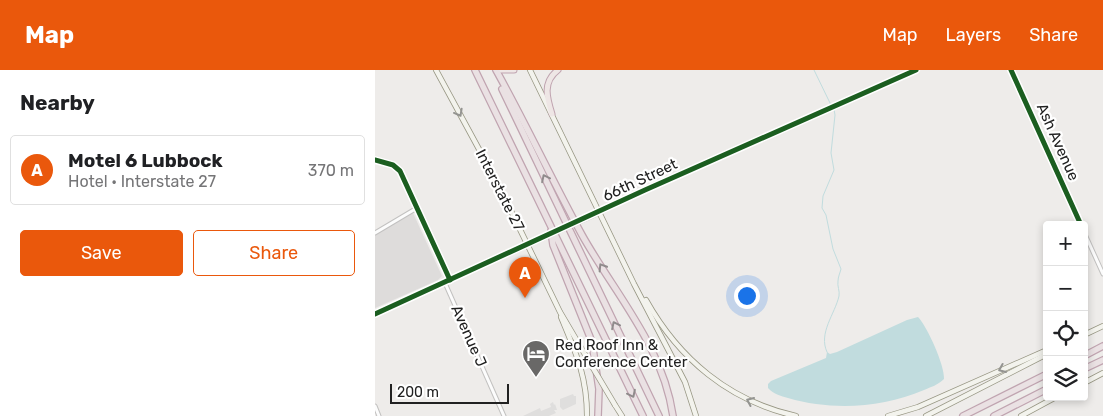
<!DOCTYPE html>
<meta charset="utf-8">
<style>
body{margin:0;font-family:Rubik,sans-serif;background:#f2f2f2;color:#202124}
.controls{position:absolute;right:15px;bottom:15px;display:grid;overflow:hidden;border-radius:5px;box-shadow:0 2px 8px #0003}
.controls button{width:45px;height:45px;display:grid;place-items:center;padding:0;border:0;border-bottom:1px solid #e0e0e0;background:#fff;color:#202124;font:25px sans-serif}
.scale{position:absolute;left:15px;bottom:12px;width:119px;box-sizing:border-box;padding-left:5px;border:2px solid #212121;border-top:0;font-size:14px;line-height:18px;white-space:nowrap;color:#212121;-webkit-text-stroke:4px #fff;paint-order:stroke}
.you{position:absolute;left:371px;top:225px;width:18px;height:18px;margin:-12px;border:4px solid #fff;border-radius:50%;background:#1a73e8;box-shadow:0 0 0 8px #1a73e833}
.badge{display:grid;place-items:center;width:32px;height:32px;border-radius:50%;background:#ea580c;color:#fff;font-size:16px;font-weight:700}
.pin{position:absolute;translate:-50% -41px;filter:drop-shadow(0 1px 2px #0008)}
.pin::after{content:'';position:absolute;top:26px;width:18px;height:15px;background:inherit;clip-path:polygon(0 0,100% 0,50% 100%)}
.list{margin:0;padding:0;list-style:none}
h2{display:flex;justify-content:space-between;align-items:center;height:65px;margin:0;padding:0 20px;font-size:21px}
h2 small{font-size:16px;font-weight:400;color:#757577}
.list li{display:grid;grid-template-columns:32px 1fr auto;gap:15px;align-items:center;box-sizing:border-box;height:70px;margin:0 10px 10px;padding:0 10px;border:1px solid #e0e0e0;border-radius:5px}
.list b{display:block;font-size:19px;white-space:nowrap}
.list p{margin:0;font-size:16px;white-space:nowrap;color:#757577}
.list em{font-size:16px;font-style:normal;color:#757577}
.actions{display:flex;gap:10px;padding:15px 20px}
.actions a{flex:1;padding:11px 0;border:1px solid #ea580c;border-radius:5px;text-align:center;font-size:18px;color:#ea580c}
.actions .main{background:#ea580c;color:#fff}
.icon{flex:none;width:28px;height:28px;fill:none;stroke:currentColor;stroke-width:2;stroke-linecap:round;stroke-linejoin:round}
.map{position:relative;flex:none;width:728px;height:346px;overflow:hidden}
header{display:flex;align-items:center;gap:30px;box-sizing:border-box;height:70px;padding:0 25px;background:#ea580c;color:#fff}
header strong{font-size:24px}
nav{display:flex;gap:28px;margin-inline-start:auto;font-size:18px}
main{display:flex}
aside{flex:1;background:#fff}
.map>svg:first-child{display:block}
.residential{fill:#dedcdb}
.parking{fill:#dfdedd}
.water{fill:#c1dcde}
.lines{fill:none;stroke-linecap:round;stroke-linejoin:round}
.stream{stroke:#c1dcde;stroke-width:1}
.minor-casing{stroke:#c2c1c0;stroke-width:5}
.tertiary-casing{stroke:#c2c1c0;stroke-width:5.5}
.secondary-casing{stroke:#979683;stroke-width:6}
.trunk-casing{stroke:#c0a4b0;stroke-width:7}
.motorway-casing{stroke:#c0a4b0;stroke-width:8}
.minor{stroke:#fcfcfc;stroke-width:3}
.tertiary{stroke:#fcfcfc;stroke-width:4}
.secondary{stroke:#f3f3ed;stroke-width:4.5}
.trunk{stroke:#eee6e5;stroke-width:5}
.motorway{stroke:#eae1e3;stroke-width:5.5}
.tertiary-bridge-casing{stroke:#c2c1c0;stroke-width:5.5;stroke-linecap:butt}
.secondary-bridge-casing{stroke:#979683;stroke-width:6;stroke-linecap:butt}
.tertiary-bridge{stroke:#fcfcfc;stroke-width:4}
.secondary-bridge{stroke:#f3f3ed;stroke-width:4.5}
.cycleway-casing{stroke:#fff;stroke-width:8}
.cycleway{stroke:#1b5e20;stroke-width:5}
.oneway{stroke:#949491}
.oneway2{stroke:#908b8c}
.labels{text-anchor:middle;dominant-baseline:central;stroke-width:4.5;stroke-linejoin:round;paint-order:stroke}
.street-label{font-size:15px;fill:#212121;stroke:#fff}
.poi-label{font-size:15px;fill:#212121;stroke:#fff;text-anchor:start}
</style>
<header>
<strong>Map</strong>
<nav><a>Map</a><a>Layers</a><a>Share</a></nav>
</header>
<main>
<aside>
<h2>Nearby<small></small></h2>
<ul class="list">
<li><span class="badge">A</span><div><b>Motel 6 Lubbock</b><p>Hotel · Interstate 27</p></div><em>370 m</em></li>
</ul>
<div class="actions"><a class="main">Save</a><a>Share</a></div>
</aside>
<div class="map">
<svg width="728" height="346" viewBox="0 0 728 346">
<rect width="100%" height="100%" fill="#eeecea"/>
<!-- residential -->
<path class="residential" d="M38,143L67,206L63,210L0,238V165Z"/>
<!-- parking -->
<g class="parking">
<path d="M198,324L199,326H201V334L188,340L185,337V329Z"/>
<path d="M178,332L179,335L180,334L182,340H179L181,343L174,346H148L165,338L166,341L176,337L175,334Z"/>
</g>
<!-- water -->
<path class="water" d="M543,247C552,256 570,296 569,309C563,315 556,317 549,320C506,338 458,341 413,328C406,326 398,324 393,318V314L396,311L451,288L452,282L455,284L462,282L532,250Z"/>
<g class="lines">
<!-- stream -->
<g class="stream">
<path d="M439,0L456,35"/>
<path d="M452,282C443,263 460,244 464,226C465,221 462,216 463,211C463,207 465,203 466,199L458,179L451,145L447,138L448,126L459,100L456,83L460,45L459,39"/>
</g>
<defs>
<g id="minor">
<path d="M636,0L706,155"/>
<path d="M0,90L18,95L25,101L75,210"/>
<path d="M709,162L728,204"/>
<path d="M0,163L42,138"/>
<path d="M70,213L129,346"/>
<path d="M0,336L4,346"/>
</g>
<g id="tertiary">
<path d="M217,146L270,120L541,0"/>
<path d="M0,244L157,173"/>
</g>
<g id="secondary">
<path d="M61,0L124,116L185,242L215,293"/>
<path d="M155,0L259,214L310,312L321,346"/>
<path d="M271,230C304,289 354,331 421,346"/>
<path d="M186,247C201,283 212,306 212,346"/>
<path d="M709,265L728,256"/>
<path d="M709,313L728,303"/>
<path d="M240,335L247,346"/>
<path d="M513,346L543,337L672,280"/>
<path d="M551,346L672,284"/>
<path d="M646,346L681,327"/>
</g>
<g id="trunk">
<path d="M123,0H139"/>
<path d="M177,44C172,28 167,12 183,0"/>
</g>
<g id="motorway">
<path d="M100,0L268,346"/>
<path d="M121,0C151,54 177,110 207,165C240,224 288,276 298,346"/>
<path d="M127,19L284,346"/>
<path d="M176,161L178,175L217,272L224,319L223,346"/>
<path d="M709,286L728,276"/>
<path d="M709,299L728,290"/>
<path d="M588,346L672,304"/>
<path d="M619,346L672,319"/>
</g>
</defs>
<!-- minor casing -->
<use href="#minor" class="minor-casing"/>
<!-- tertiary casing -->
<use href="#tertiary" class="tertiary-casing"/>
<!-- secondary casing -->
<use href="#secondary" class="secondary-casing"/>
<!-- trunk casing -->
<use href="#trunk" class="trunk-casing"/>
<!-- motorway casing -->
<use href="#motorway" class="motorway-casing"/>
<!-- minor -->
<use href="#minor" class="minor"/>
<!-- tertiary -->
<use href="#tertiary" class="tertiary"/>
<!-- secondary -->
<use href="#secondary" class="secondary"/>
<!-- trunk -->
<use href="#trunk" class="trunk"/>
<!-- motorway -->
<use href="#motorway" class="motorway"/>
<defs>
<path id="tertiary-bridge" d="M157,173L217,146"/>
<path id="secondary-bridge" d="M215,293L240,335"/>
</defs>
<!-- tertiary-bridge casing -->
<use href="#tertiary-bridge" class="tertiary-bridge-casing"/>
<!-- secondary-bridge casing -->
<use href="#secondary-bridge" class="secondary-bridge-casing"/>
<!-- tertiary-bridge -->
<use href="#tertiary-bridge" class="tertiary-bridge"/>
<!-- secondary-bridge -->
<use href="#secondary-bridge" class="secondary-bridge"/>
<defs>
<g id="cycleway">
<path d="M636,0L706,155"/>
<path d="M0,90L18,95L25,101L75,210"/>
<path d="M0,244L270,120L541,0"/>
</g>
</defs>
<!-- cycleway casing -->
<use href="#cycleway" class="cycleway-casing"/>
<!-- cycleway -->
<use href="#cycleway" class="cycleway"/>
</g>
<!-- one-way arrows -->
<defs><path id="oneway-chevron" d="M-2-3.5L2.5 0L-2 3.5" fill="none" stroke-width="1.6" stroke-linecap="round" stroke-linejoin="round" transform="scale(1.25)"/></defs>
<g class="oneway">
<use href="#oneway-chevron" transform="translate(84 43) rotate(61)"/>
<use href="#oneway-chevron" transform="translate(627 299) rotate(157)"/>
<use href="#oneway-chevron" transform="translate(375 331) rotate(-156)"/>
</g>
<g class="oneway2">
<use href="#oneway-chevron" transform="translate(170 108) rotate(-116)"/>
<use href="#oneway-chevron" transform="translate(227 197) rotate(-122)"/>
<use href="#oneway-chevron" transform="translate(240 255) rotate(-116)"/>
<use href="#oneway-chevron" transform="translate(257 324) rotate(64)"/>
</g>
<!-- icons -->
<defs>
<symbol id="hotel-pin" viewBox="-11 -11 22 30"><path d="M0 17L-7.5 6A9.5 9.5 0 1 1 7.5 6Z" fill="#696867" stroke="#fff"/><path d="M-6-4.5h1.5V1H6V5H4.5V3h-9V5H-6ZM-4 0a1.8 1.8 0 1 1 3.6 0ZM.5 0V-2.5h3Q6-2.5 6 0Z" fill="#fff"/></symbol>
</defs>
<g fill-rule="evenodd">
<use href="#hotel-pin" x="145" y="268" width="32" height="43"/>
</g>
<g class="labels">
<!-- street labels -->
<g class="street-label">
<text transform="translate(683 72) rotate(66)">Ash Avenue</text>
<text transform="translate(265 110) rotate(-25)">66th Street</text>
<text transform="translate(125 120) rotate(63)">Interstate 27</text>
<text transform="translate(94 266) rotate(66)">Avenue J</text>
</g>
<!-- poi labels -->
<g class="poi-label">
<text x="180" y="275">Red Roof Inn &amp;<tspan x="180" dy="17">Conference Center</tspan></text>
</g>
</g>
</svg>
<div class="controls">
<button>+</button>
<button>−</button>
<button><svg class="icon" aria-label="locate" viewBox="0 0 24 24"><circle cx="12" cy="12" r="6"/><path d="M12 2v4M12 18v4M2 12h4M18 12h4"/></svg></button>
<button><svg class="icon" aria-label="layers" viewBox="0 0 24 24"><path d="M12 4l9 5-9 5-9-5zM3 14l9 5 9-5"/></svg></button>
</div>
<div class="scale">200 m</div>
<div class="you"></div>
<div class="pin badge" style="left:150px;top:228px">A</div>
</div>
</main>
